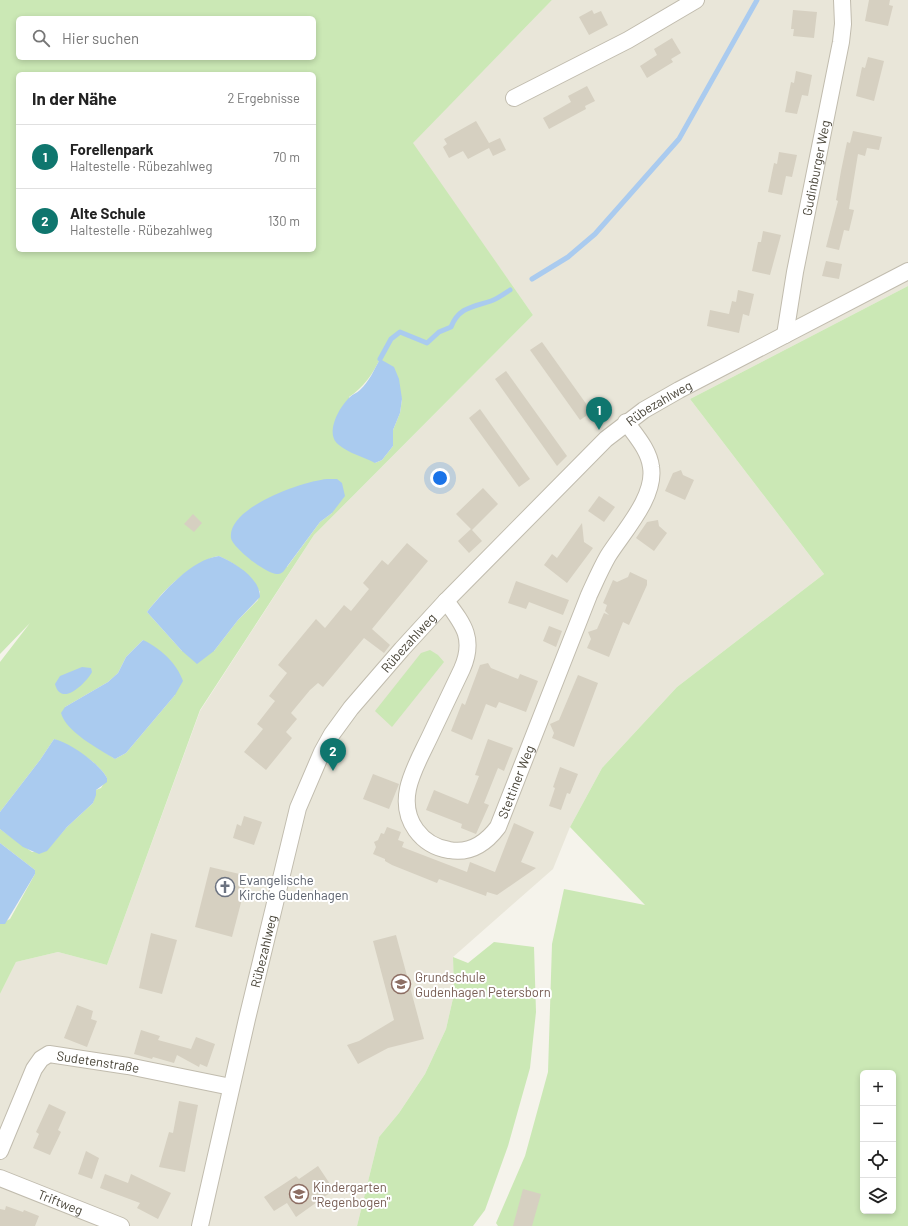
<!DOCTYPE html>
<html lang="de">
<meta charset="utf-8">
<style>
body{margin:0;font-family:Barlow,sans-serif;background:#f6f6f6;color:#222}
.controls{position:absolute;right:12px;bottom:12px;display:grid;overflow:hidden;border-radius:6px;box-shadow:0 2px 6px #0003}
.controls button{width:36px;height:36px;display:grid;place-items:center;padding:0;border:0;border-bottom:1px solid #e0e0e0;background:#fff;color:#222;font:20px sans-serif}
.you{position:absolute;left:440px;top:478px;width:14px;height:14px;margin:-10px;border:3px solid #fff;border-radius:50%;background:#1a73e8;box-shadow:0 0 0 6px #1a73e833}
.badge{display:grid;place-items:center;width:26px;height:26px;border-radius:50%;background:#0f766e;color:#fff;font-size:13px;font-weight:700}
.pin{position:absolute;translate:-50% -33px;filter:drop-shadow(0 1px 2px #0008)}
.pin::after{content:'';position:absolute;top:21px;width:14px;height:12px;background:inherit;clip-path:polygon(0 0,100% 0,50% 100%)}
.list{margin:0;padding:0;list-style:none}
h2{display:flex;justify-content:space-between;align-items:center;height:52px;margin:0;padding:0 16px;font-size:17px}
h2 small{font-size:13px;font-weight:400;color:#767676}
.list li{display:grid;grid-template-columns:26px 1fr auto;gap:12px;align-items:center;box-sizing:border-box;height:64px;padding:0 16px;border-top:1px solid #e0e0e0}
.list b{display:block;font-size:15px;white-space:nowrap}
.list p{margin:0;font-size:13px;white-space:nowrap;color:#767676}
.list em{font-size:13px;font-style:normal;color:#767676}
.icon{flex:none;width:22px;height:22px;fill:none;stroke:currentColor;stroke-width:2;stroke-linecap:round;stroke-linejoin:round}
.map{position:relative;flex:none;width:908px;height:1226px;overflow:hidden}
.search{position:absolute;background:#fff;box-shadow:0 2px 6px #0003;left:16px;top:16px;width:300px;height:44px;display:flex;align-items:center;gap:10px;box-sizing:border-box;padding:0 14px;border-radius:6px;color:#767676;font-size:15px}
.panel{position:absolute;background:#fff;box-shadow:0 2px 6px #0003;left:16px;top:72px;width:300px;height:180px;border-radius:6px}
.map>svg:first-child{display:block}
.residential{fill:#e9e6d9}
.green{fill:#cbe8b5;fill-rule:evenodd}
.water{fill:#aacbef}
.lines{fill:none;stroke-linecap:round;stroke-linejoin:round}
.stream{stroke:#aacbef;stroke-width:5}
.building{fill:#d6d0c1}
.street-casing{stroke:#c1bcae;stroke-width:18}
.street{stroke:#fff;stroke-width:16}
.labels{text-anchor:middle;dominant-baseline:central;stroke-width:4;stroke-linejoin:round;paint-order:stroke}
.street-label{font-size:13px;fill:#494539;stroke:#fff}
.worship-label{font-size:13px;fill:#5b616d;stroke:#fff;text-anchor:start}
.education-label{font-size:13px;fill:#785e54;stroke:#fff;text-anchor:start}
</style>
<div class="map">
<svg width="908" height="1226" viewBox="0 0 908 1226">
<rect width="100%" height="100%" fill="#f5f3eb"/>
<!-- residential -->
<path class="residential" d="M552,0H908V286L690,399L824,574L677,687L602,768L570,827L553,869L453,957L454,994L446,1029L425,1074L399,1113L379,1137L357,1226H0V994L16,962L58,952L107,965L200,711L314,535L533,315L412,143Z"/>
<!-- green -->
<g class="green">
<path d="M0,0H552L413,143L533,315L314,535L200,710L107,965L58,952L16,962L0,994V924L10,919L35,874V870L0,843V829L32,852L46,851L67,827L93,803L96,790L101,788L107,778C98,761 71,747 54,739L40,760L0,812V662L30,623L0,654ZM18,18H314V58H18ZM18,74H314V250H18ZM380,359L402,399L400,413L393,430V446L382,460L375,463L349,397C364,387 372,375 380,359ZM332,513L320,522L287,567L238,519ZM219,556C240,566 248,574 260,592L258,600L238,620L214,651H182L147,612C163,592 174,579 197,566C204,561 211,557 219,556ZM143,640L175,695L126,753L115,759L85,739L65,707L108,682L118,673L126,657Z"/>
<path d="M908,286V1226H498L496,1223L525,1156L548,1072L552,944L564,889L645,905L570,827L602,768L677,687L824,574L690,399ZM863,1073H893V1211H863Z"/>
<path d="M430,650L438,655L444,662L392,727L375,711L421,653Z"/>
<path d="M494,942L534,947L536,1012L530,1068L508,1146L485,1210L473,1226H357L379,1137L399,1113L425,1074L446,1029L454,994L453,957L468,963Z"/>
</g>
<!-- water -->
<g class="water">
<path d="M380,359L394,367L399,379L402,399L400,413L393,430V446L382,460L375,463C364,457 348,453 339,445C324,434 339,407 350,397C353,394 357,393 360,390C369,382 374,370 380,359Z"/>
<path d="M327,479H337L342,483L345,496L332,513L320,522L283,572C281,573 280,574 278,574C268,576 232,547 231,538C227,507 304,481 327,479Z"/>
<path d="M219,556C235,563 260,578 260,597L238,620L214,651L197,664L182,651L147,612C163,592 192,559 219,556Z"/>
<path d="M143,640C160,648 177,663 183,681L175,695L126,753L115,759C99,749 66,732 61,713L65,707L108,682L118,673L126,657Z"/>
<path d="M82,667L91,668L92,672C86,683 61,708 55,684L60,676Z"/>
<path d="M54,739C69,742 100,764 107,778V782L96,790V795L93,803L67,827L47,851L39,854L23,847L0,829V812L40,760Z"/>
<path d="M0,843L35,870V874L5,924H0Z"/>
</g>
<g class="lines">
<!-- stream -->
<g class="stream">
<path d="M532,279L568,257L595,234L679,139L757,0"/>
<path d="M380,359L391,339L400,332L427,343L439,332L451,327C459,307 473,307 491,301C497,299 504,294 510,290"/>
</g>
</g>
<!-- building -->
<g class="building">
<path d="M869,0H890L889,5L893,6L888,26L865,21Z"/>
<path d="M592,10L594,14L601,11L608,25L589,35L579,17Z"/>
<path d="M793,10L817,12L814,38L793,36L794,29H791Z"/>
<path d="M672,38L681,53L671,59L673,62L647,78L640,66L657,55L654,49Z"/>
<path d="M868,57L884,61L874,101L856,96L862,67L865,68Z"/>
<path d="M796,71L812,75L808,96L802,95L797,114L785,112L791,82L794,83Z"/>
<path d="M587,86L595,101L585,106L586,109L549,129L543,118L571,102L568,96Z"/>
<path d="M476,121L489,143L500,138L506,150L493,156L489,148L468,159L463,151L449,158L443,147L447,144L444,139Z"/>
<path d="M853,131L882,137L879,150L867,148L865,156L858,154L849,209L854,210L849,231L844,230L839,250L826,247L838,201L836,200L841,171L847,142L850,143Z"/>
<path d="M779,152L797,155L792,177L786,176L782,195L768,192L774,163L777,164Z"/>
<path d="M763,231L781,235L770,275L752,271L758,242H761Z"/>
<path d="M826,261L842,264L839,279L822,276Z"/>
<path d="M738,290L754,294L749,316L743,314L739,333L707,326L710,310L729,314L732,301L736,302Z"/>
<path d="M542,342L592,412L580,420L530,350Z"/>
<path d="M506,371L567,456L557,466L495,379Z"/>
<path d="M480,409L530,479L519,487L469,418Z"/>
<path d="M681,470L683,475L694,480L685,500L665,491L673,473Z"/>
<path d="M483,488L498,504L472,530L482,541L469,553L458,541L471,529L456,514Z"/>
<path d="M599,496L615,507L604,522L588,511Z"/>
<path d="M193,514L202,523L194,532L184,524Z"/>
<path d="M658,520L659,526L667,533L654,551L636,538L647,522Z"/>
<path d="M582,523L584,542L593,548L567,583L544,565L552,554L557,558Z"/>
<path d="M407,543L428,561L372,629L390,645L384,653L364,638L323,687L318,683L310,690L291,713L297,719L286,732L292,738L266,770L244,752L263,729L257,724L275,701L269,696L287,673L278,665L316,619L325,628L344,605L351,611L369,589L363,583L382,560L388,565Z"/>
<path d="M630,572L647,580V585L629,625L623,622L609,657L587,648L591,639L588,632L597,629L604,613L609,615L605,611L607,605L603,603L613,580L617,582L628,577Z"/>
<path d="M516,581L569,600L563,615L529,602L526,609L508,603Z"/>
<path d="M549,626L562,631L556,647L543,641Z"/>
<path d="M488,663L491,668L518,679L520,674L538,681L526,712L499,702L496,708L486,704L472,740L451,731L462,703L465,705L480,665Z"/>
<path d="M578,675L598,683L574,747L552,738L554,733L550,724L559,720Z"/>
<path d="M488,739L513,748L504,771L498,768L484,803L489,805L476,834L461,828L462,824L426,810L434,790L468,804L479,776L475,775Z"/>
<path d="M560,767L578,774L570,794L567,793L561,810L549,806L555,788L553,787Z"/>
<path d="M373,774L399,784L389,809L363,799Z"/>
<path d="M244,816L262,822L254,845L233,838L237,824L241,826Z"/>
<path d="M514,823L534,832L521,862L536,868L497,895L487,892L486,896L439,879L437,883L392,865L385,861V859L373,854L376,847L374,842L378,840L381,833L384,834L387,827L401,832L398,840L404,842L402,847L467,872L470,862L495,872Z"/>
<path d="M210,867L248,876L232,937L195,927Z"/>
<path d="M151,933L177,940L162,994L139,988Z"/>
<path d="M396,935L424,1039L388,1048L358,1064L347,1045L359,1041L394,1020L373,941Z"/>
<path d="M77,1005L93,1011L91,1019L97,1021L87,1047L64,1038Z"/>
<path d="M141,1030L160,1036L158,1040L191,1049L196,1037L215,1044L207,1067L200,1064L199,1067L177,1055L174,1063L153,1057L152,1059L134,1054Z"/>
<path d="M179,1101L198,1105L185,1172L159,1167L169,1132L173,1133Z"/>
<path d="M49,1104L66,1112L58,1130L61,1132L50,1155L33,1148L39,1134L36,1132Z"/>
<path d="M86,1151L99,1158L92,1179L78,1174Z"/>
<path d="M318,1166L334,1190L296,1217L287,1203L274,1211L264,1197L296,1176L299,1179Z"/>
<path d="M105,1174L128,1183L131,1174L171,1193L158,1219L137,1208L140,1203L100,1188Z"/>
<path d="M523,1189L541,1194L532,1226H513Z"/>
<path d="M6,1206L23,1212L24,1210L39,1216L35,1226H0V1209L5,1210Z"/>
</g>
<g class="lines">
<defs>
<g id="street">
<path d="M514,98L628,40L696,0"/>
<path id="s1" d="M785,335L795,272L841,42L843,24L842,0"/>
<path id="s2" d="M446,601C464,625 475,639 462,669C452,690 442,711 432,732C418,763 393,798 416,830C424,841 436,848 449,850C470,854 486,843 498,827L589,595C595,582 601,568 608,556C623,532 656,497 651,467C649,450 636,436 626,422"/>
<path id="s3" d="M0,1151L34,1069L41,1059L49,1054L128,1066L231,1087"/>
<path id="s4" d="M0,1178L121,1226"/>
<path id="s5" d="M200,1226L247,1019L298,808L322,752L332,734L351,708L402,649L446,601L606,439L644,410L679,390L908,271"/>
</g>
</defs>
<!-- street casing -->
<use href="#street" class="street-casing"/>
<!-- street -->
<use href="#street" class="street"/>
</g>
<!-- icons -->
<defs>
<symbol id="church-ring" viewBox="-11 -11 22 22"><circle r="9.5" fill="#fff" stroke="#6b7280" stroke-width="1.5"/><path d="M-1.2-6h2.4v3.5h3.3v2.4h-3.3V6h-2.4V-.1h-3.3v-2.4h3.3Z" fill="#6b7280"/></symbol>
<symbol id="school-ring" viewBox="-11 -11 22 22"><circle r="9.5" fill="#fff" stroke="#8d6e63" stroke-width="1.5"/><path d="M0-5L7-2L0 1L-7-2ZM-4 1L0 2.5L4 1V4Q0 6-4 4Z" fill="#8d6e63"/></symbol>
</defs>
<g fill-rule="evenodd">
<use href="#church-ring" x="214" y="876" width="22" height="22"/>
<use href="#school-ring" x="390" y="973" width="22" height="22"/>
<use href="#school-ring" x="288" y="1183" width="22" height="22"/>
</g>
<g class="labels">
<!-- street labels -->
<g class="street-label">
<text stroke="none"><textPath href="#s1" startOffset="170">Gudinburger Weg</textPath></text>
<text stroke="none"><textPath href="#s5" startOffset="978">Rübezahlweg</textPath></text>
<text stroke="none"><textPath href="#s5" startOffset="630">Rübezahlweg</textPath></text>
<text stroke="none"><textPath href="#s2" startOffset="395">Stettiner Weg</textPath></text>
<text stroke="none"><textPath href="#s5" startOffset="282">Rübezahlweg</textPath></text>
<text stroke="none"><textPath href="#s3" startOffset="160">Sudetenstraße</textPath></text>
<text stroke="none"><textPath href="#s4" startOffset="65">Triftweg</textPath></text>
</g>
<!-- worship labels -->
<g class="worship-label">
<text x="239" y="880">Evangelische<tspan x="239" dy="15">Kirche Gudenhagen</tspan></text>
</g>
<!-- education labels -->
<g class="education-label">
<text x="415" y="977">Grundschule<tspan x="415" dy="15">Gudenhagen Petersborn</tspan></text>
<text x="313" y="1187">Kindergarten<tspan x="313" dy="15">"Regenbogen"</tspan></text>
</g>
</g>
</svg>
<div class="controls">
<button>+</button>
<button>−</button>
<button><svg class="icon" aria-label="locate" viewBox="0 0 24 24"><circle cx="12" cy="12" r="6"/><path d="M12 2v4M12 18v4M2 12h4M18 12h4"/></svg></button>
<button><svg class="icon" aria-label="layers" viewBox="0 0 24 24"><path d="M12 4l9 5-9 5-9-5zM3 14l9 5 9-5"/></svg></button>
</div>
<div class="you"></div>
<div class="pin badge" style="left:599px;top:430px">1</div>
<div class="pin badge" style="left:333px;top:771px">2</div>
<div class="search"><svg class="icon" aria-label="search" viewBox="0 0 24 24"><circle cx="10" cy="10" r="6"/><path d="M15 15l6 6"/></svg>Hier suchen</div>
<section class="panel">
<h2>In der Nähe<small>2 Ergebnisse</small></h2>
<ul class="list">
<li><span class="badge">1</span><div><b>Forellenpark</b><p>Haltestelle · Rübezahlweg</p></div><em>70 m</em></li>
<li><span class="badge">2</span><div><b>Alte Schule</b><p>Haltestelle · Rübezahlweg</p></div><em>130 m</em></li>
</ul>
</section>
</div>
